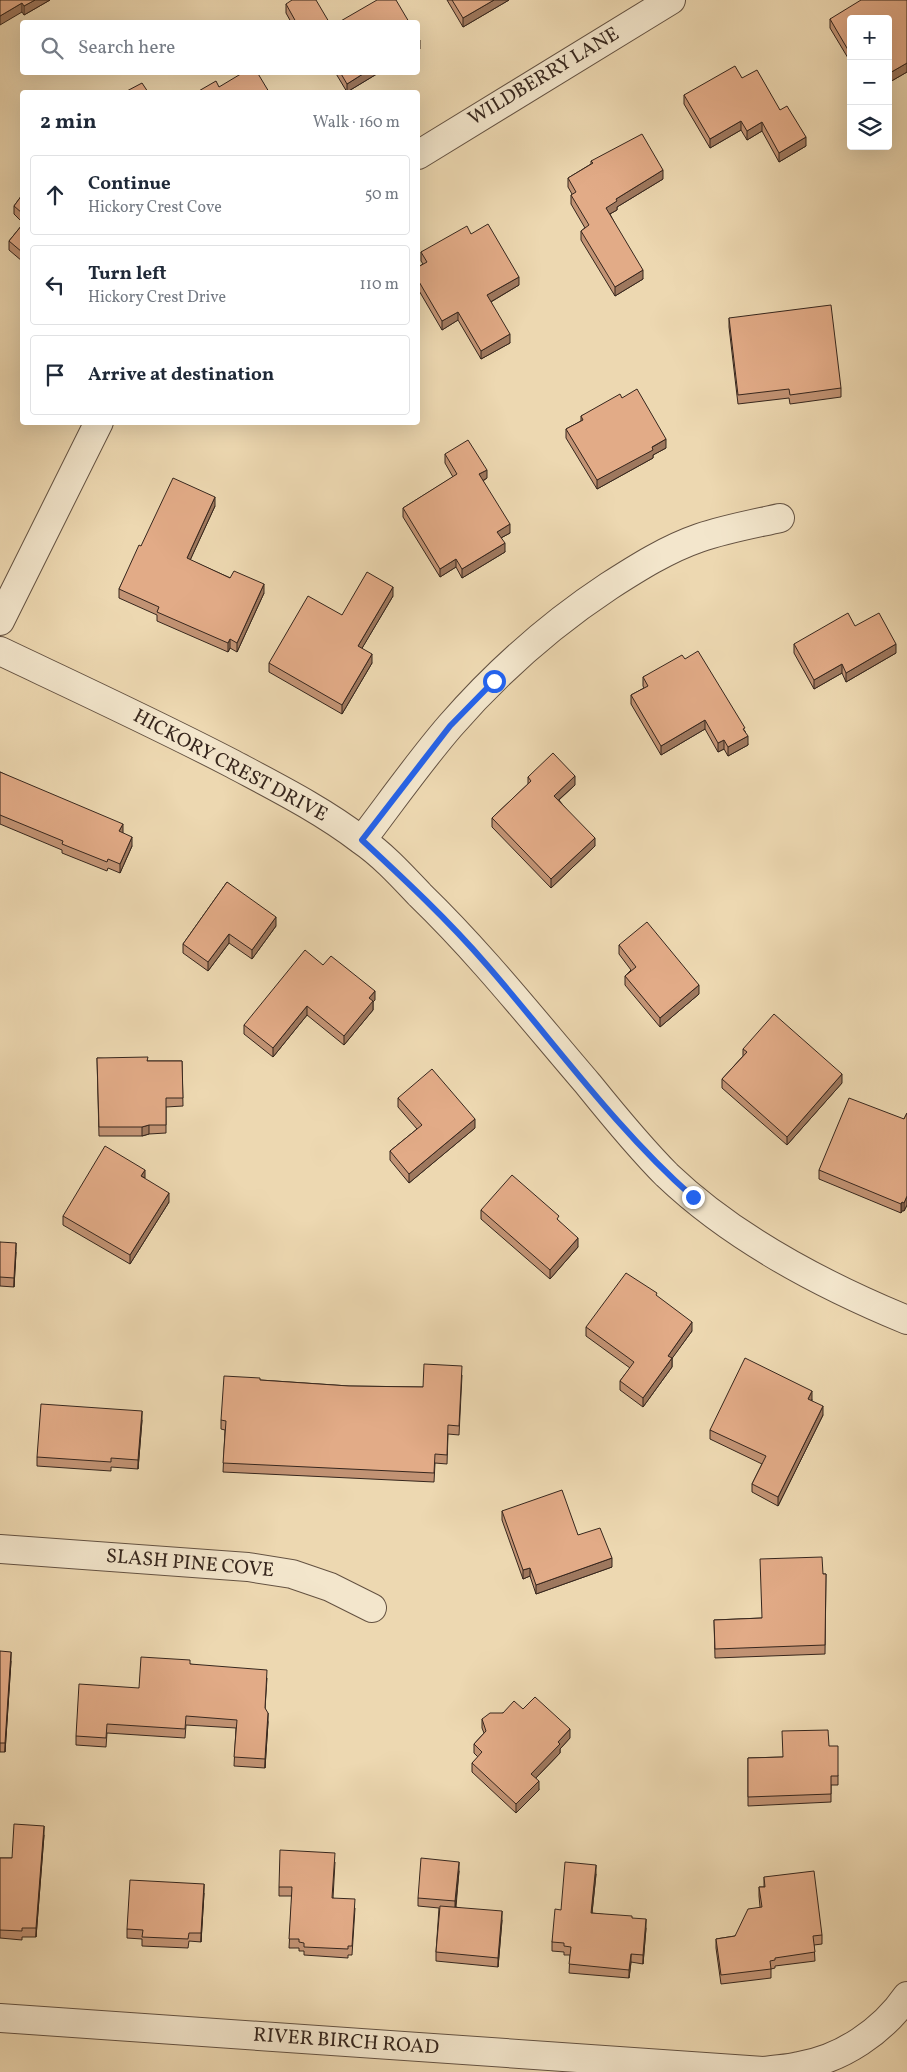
<!DOCTYPE html>
<meta charset="utf-8">
<style>
body{margin:0;font-family:Vollkorn,serif;background:#f6f6f7;color:#1f2937}
.controls{position:absolute;right:15px;top:15px;display:grid;overflow:hidden;border-radius:5px;box-shadow:0 5px 20px #0002}
.controls button{width:45px;height:45px;display:grid;place-items:center;padding:0;border:0;border-bottom:1px solid #e0e1e3;background:#fff;color:#1f2937;font:25px sans-serif}
.stop{position:absolute;width:15px;height:15px;margin:-11px;border:4px solid #2563eb;border-radius:50%;background:#fff}
.stop.end{background:#2563eb;border-color:#fff;box-shadow:0 1px 5px #0008}
.list{margin:0;padding:0;list-style:none}
h2{display:flex;justify-content:space-between;align-items:center;height:65px;margin:0;padding:0 20px;font-size:21px}
h2 small{font-size:16px;font-weight:400;color:#747a83}
.list li{display:grid;grid-template-columns:32px 1fr auto;gap:15px;align-items:center;box-sizing:border-box;height:80px;margin:0 10px 10px;padding:0 10px;border:1px solid #e0e1e3;border-radius:5px}
.list b{display:block;font-size:19px;white-space:nowrap}
.list p{margin:0;font-size:16px;white-space:nowrap;color:#747a83}
.list em{font-size:16px;font-style:normal;color:#747a83}
.icon{flex:none;width:28px;height:28px;fill:none;stroke:currentColor;stroke-width:2;stroke-linecap:round;stroke-linejoin:round}
.map{position:relative;flex:none;width:907px;height:2072px;overflow:hidden}
.search{position:absolute;background:#fff;box-shadow:0 5px 20px #0002;left:20px;top:20px;width:400px;height:55px;display:flex;align-items:center;gap:12px;box-sizing:border-box;padding:0 18px;border-radius:5px;color:#747a83;font-size:19px}
.panel{position:absolute;background:#fff;box-shadow:0 5px 20px #0002;left:20px;top:90px;width:400px;height:335px;border-radius:5px}
.map>svg:first-child{display:block}
.lines{fill:none;stroke-linecap:round;stroke-linejoin:round}
.street-casing{stroke:#645242;stroke-width:30}
.street{stroke:#f3e6cc;stroke-width:28}
.wall{fill:#c29374;stroke:#36261d}
.shaded-wall{fill:#9e785e;stroke:#36261d}
.building{fill:#e2ab87;stroke:#36261d}
.route{stroke:#2563eb;stroke-width:6}
.labels{text-anchor:middle;dominant-baseline:central;stroke-width:5;stroke-linejoin:round;paint-order:stroke}
.street-label{font-size:20px;fill:#36261d;stroke:#f3e6cc}
</style>
<div class="map">
<svg width="907" height="2072" viewBox="0 0 907 2072">
<rect width="100%" height="100%" fill="#edd8b1"/>
<filter id="stains"><feTurbulence type="fractalNoise" baseFrequency=".004" numOctaves="4"/><feColorMatrix values="0 0 0 0 .2 0 0 0 0 .09 0 0 0 0 .02 0 0 0 .5 -.17"/></filter>
<radialGradient id="worn" r=".72"><stop offset=".6" stop-color="#630" stop-opacity="0"/><stop offset="1" stop-color="#630" stop-opacity=".3"/></radialGradient>
<g class="lines">
<defs>
<g id="street">
<path d="M418,155L671,0"/>
<path d="M0,621L99,422"/>
<path d="M0,651C78,688 156,724 233,764C276,787 322,810 361,840C383,855 402,876 420,895C481,954 533,1020 588,1084C613,1115 639,1147 667,1175C734,1239 822,1285 907,1320"/>
<path d="M362,840C391,802 419,762 450,726C496,673 550,625 609,586C637,568 667,549 699,538C725,529 753,524 780,518"/>
<path d="M0,1549L248,1567L292,1574L330,1587L372,1608"/>
<path d="M0,2018L765,2071C776,2069 788,2069 799,2066C842,2059 883,2031 907,1996"/>
</g>
</defs>
<!-- street casing -->
<use href="#street" class="street-casing"/>
<!-- street -->
<use href="#street" class="street"/>
</g>
<!-- wall -->
<g class="wall">
<path d="M0,0H50L24,15L22,12Z"/>
<path d="M447,0H509L463,27Z"/>
<path d="M907,0V72L888,83V19H851V63L830,28V19Z"/>
<path d="M286,4L329,22H291L286,13Z"/>
<path d="M335,72H380L347,92Z"/>
<path d="M742,78L780,110L806,146L779,162L762,131L747,140L741,130L710,148L684,104V95Z"/>
<path d="M591,161L663,179L617,207V210L610,214L643,279L615,296L581,240V231L585,228L571,204V195L572,194L568,187V178L591,164Z"/>
<path d="M22,195V222L14,214V206Z"/>
<path d="M22,225V261L9,250V241Z"/>
<path d="M471,234L519,285L491,302L510,343L481,359L458,320L442,330L418,289V267L423,264L421,261V252Z"/>
<path d="M729,318L841,388V397L790,404L789,398L738,404L729,327Z"/>
<path d="M622,398L666,448L653,455V458L597,489L566,438V429L581,421V416Z"/>
<path d="M445,454L487,478L483,481L510,533L501,538L505,552L462,578L456,567L440,577L403,517V508L453,477L445,463Z"/>
<path d="M215,506L190,560L264,593L237,652L230,648L228,652L157,621V615L119,598V589L141,546Z"/>
<path d="M393,596L362,648L372,663L342,714L269,672V663L342,615Z"/>
<path d="M794,644L896,653L846,682L842,673L814,689L794,653Z"/>
<path d="M685,659L745,731L748,745L728,756L724,749L718,752L705,729L661,755L631,704V695L644,688L643,686V677Z"/>
<path d="M0,772L122,833L132,846L120,873L108,868L107,871L62,853V850L0,824Z"/>
<path d="M528,777L575,785L559,800L595,846L551,888L492,827V818L528,784Z"/>
<path d="M227,882L276,926L252,959L229,943L208,971L183,953V944Z"/>
<path d="M619,945L699,994L660,1027L625,985V976L631,970L619,954Z"/>
<path d="M323,965L375,1000L373,1002V1010L344,1045L307,1015L273,1057L244,1034V1025Z"/>
<path d="M743,1049L842,1083L787,1145L722,1088V1079L743,1056Z"/>
<path d="M97,1058L148,1061H182L183,1106L166,1107V1133L149,1134L142,1136H99Z"/>
<path d="M398,1098L475,1128L409,1183L390,1160V1151L417,1129L398,1107Z"/>
<path d="M907,1113V1205L904,1211H902L901,1213L819,1179V1170L904,1119Z"/>
<path d="M169,1202L130,1264L63,1225V1216Z"/>
<path d="M481,1210L559,1221L578,1247L550,1279L481,1219Z"/>
<path d="M0,1242L16,1252L14,1287L0,1286Z"/>
<path d="M657,1297L692,1331L672,1358V1367L643,1407L620,1390V1381L630,1368L586,1336V1327Z"/>
<path d="M462,1375L459,1435L448,1434L447,1464L435,1463L434,1482L223,1472L225,1430L221,1429V1420L260,1380L349,1386L423,1387Z"/>
<path d="M812,1399V1401L823,1415L778,1506L752,1492V1484L762,1464L710,1439V1430Z"/>
<path d="M142,1420L138,1469L111,1467V1471L37,1466V1457Z"/>
<path d="M502,1511L578,1535L612,1567L536,1594L530,1576L523,1579L502,1520Z"/>
<path d="M823,1574H826L825,1654L715,1658L714,1620L762,1618Z"/>
<path d="M0,1651L11,1661L5,1752H0Z"/>
<path d="M190,1664L267,1678L265,1709L268,1722L265,1768L234,1766L236,1728L186,1725L185,1738L107,1733L106,1747L76,1745V1736L139,1688Z"/>
<path d="M523,1709L570,1738L560,1749V1753L536,1778L539,1790L516,1813L472,1772V1763L478,1757L474,1753V1744L484,1733L482,1728V1719L503,1713Z"/>
<path d="M829,1746L838,1776V1785H831V1802L748,1806V1758L783,1757Z"/>
<path d="M44,1835L36,1937H22V1940L0,1938V1858H12Z"/>
<path d="M335,1862L333,1898L355,1908L352,1955H348V1958L304,1955V1951H299V1948H289L292,1896H279V1887Z"/>
<path d="M459,1871L456,1907L502,1920L498,1967L436,1961V1952L439,1908L418,1906V1898Z"/>
<path d="M596,1874L592,1913L632,1918L646,1928L643,1964L631,1962L629,1978L569,1973L570,1955H564V1952L552,1951V1942L561,1910Z"/>
<path d="M764,1877L822,1935V1944L814,1945L815,1961L775,1966V1968L771,1969V1978L721,1984L716,1948V1939L735,1936L760,1907L759,1896V1887H764Z"/>
<path d="M204,1893L201,1942L189,1941L188,1948L142,1946V1939L127,1938V1929Z"/>
</g>
<!-- shaded-wall -->
<g class="shaded-wall">
<path d="M35,0H50L24,15V6Z"/>
<path d="M494,0H509L463,27V18Z"/>
<path d="M22,3V12L0,25V16Z"/>
<path d="M420,40V49L418,50V41Z"/>
<path d="M907,63V72L888,83V74Z"/>
<path d="M366,72H380L347,92V84Z"/>
<path d="M741,121V130L710,148V139Z"/>
<path d="M762,122V131L747,140V131Z"/>
<path d="M806,137V146L779,162V153Z"/>
<path d="M663,170V179L617,207V210L606,216V208L616,199Z"/>
<path d="M643,270V279L615,296V287Z"/>
<path d="M519,277V285L487,304V295Z"/>
<path d="M458,312V320L442,330V321Z"/>
<path d="M510,334V343L481,359V351Z"/>
<path d="M666,439V448L653,455V458L597,489V480Z"/>
<path d="M487,470V478L479,483V474Z"/>
<path d="M215,497V506L187,567V558Z"/>
<path d="M510,524V533L497,540V532Z"/>
<path d="M505,543V552L462,578V569Z"/>
<path d="M456,559V567L440,577V569Z"/>
<path d="M264,584V593L237,652V643Z"/>
<path d="M393,587V596L358,655V646Z"/>
<path d="M230,639V648L228,652V643Z"/>
<path d="M896,644V653L846,682V673Z"/>
<path d="M372,654V663L342,714V705Z"/>
<path d="M842,664V673L814,689V680Z"/>
<path d="M705,720V729L661,755V746Z"/>
<path d="M748,736V745L728,756V747Z"/>
<path d="M724,740V749L718,752V743Z"/>
<path d="M575,776V785L554,804V796Z"/>
<path d="M123,824V833L119,840V831Z"/>
<path d="M132,837V846L120,873V864Z"/>
<path d="M595,838V846L551,888V879Z"/>
<path d="M276,917V926L252,959V950Z"/>
<path d="M229,934V943L208,971V962Z"/>
<path d="M699,985V994L660,1027V1018Z"/>
<path d="M375,991V1000L373,1002V1010L344,1045V1036L369,998Z"/>
<path d="M307,1006V1015L273,1057V1048Z"/>
<path d="M842,1074V1083L787,1145V1137Z"/>
<path d="M475,1119V1128L409,1183V1174Z"/>
<path d="M149,1125V1134L142,1136V1127Z"/>
<path d="M145,1170V1178L141,1176Z"/>
<path d="M169,1193V1202L130,1264V1255Z"/>
<path d="M907,1196V1205L904,1211V1203Z"/>
<path d="M902,1202V1211L901,1213V1204Z"/>
<path d="M578,1238V1247L550,1279V1270Z"/>
<path d="M16,1243V1252L14,1287V1278Z"/>
<path d="M692,1322V1331L668,1364V1356Z"/>
<path d="M672,1358V1367L643,1407V1398Z"/>
<path d="M812,1391V1399L808,1408V1399Z"/>
<path d="M823,1406V1415L778,1506V1497Z"/>
<path d="M142,1411V1420L138,1469V1460Z"/>
<path d="M612,1558V1567L536,1594V1585Z"/>
<path d="M530,1568V1576L523,1579V1570Z"/>
<path d="M11,1652V1661L5,1752V1743Z"/>
<path d="M268,1713V1722L265,1768V1759Z"/>
<path d="M570,1729V1738L560,1749V1753L531,1783V1774L558,1742Z"/>
<path d="M539,1781V1790L516,1813V1804Z"/>
<path d="M44,1826V1835L36,1937V1928Z"/>
<path d="M459,1862V1871L455,1910V1901Z"/>
<path d="M596,1865V1874L591,1922V1913Z"/>
<path d="M204,1884V1893L201,1942V1933Z"/>
<path d="M502,1911V1920L498,1967V1958Z"/>
<path d="M646,1919V1928L643,1964V1955Z"/>
<path d="M631,1954V1962L629,1978V1970Z"/>
</g>
<!-- building -->
<g class="building">
<path d="M0,0H35L24,6L22,3L0,16Z"/>
<path d="M292,0H316L329,22H296L286,4Z"/>
<path d="M377,0H396L409,22H339Z"/>
<path d="M452,0H494L463,18Z"/>
<path d="M861,0H907V63L888,74V19H851V55L830,19Z"/>
<path d="M735,66L742,78L757,70L780,110L787,106L806,137L779,153L762,122L747,131L741,121L710,139L684,95Z"/>
<path d="M244,72H257L269,92H197L216,81L219,87Z"/>
<path d="M340,72H366L347,84Z"/>
<path d="M142,83L148,92H125Z"/>
<path d="M642,134L663,170L616,199L617,201L606,208L643,270L615,287L581,231L589,225L571,195L576,192L568,178L593,163L591,161Z"/>
<path d="M22,195V213L14,206Z"/>
<path d="M488,224L519,277L487,295L510,334L481,351L458,312L442,321L418,280V267L427,262L421,252L467,226L471,234Z"/>
<path d="M22,225V252L9,241Z"/>
<path d="M831,305L841,388L790,395L789,389L738,395L729,318Z"/>
<path d="M637,389L666,439L652,447L653,450L597,480L566,429L583,420L581,416L620,394L622,398Z"/>
<path d="M468,440L487,470L479,474L510,524L497,532L505,543L462,569L456,559L440,569L403,508L457,474L445,454Z"/>
<path d="M173,478L215,497L187,558L230,578L234,571L264,584L237,643L230,639L228,643L157,612L159,607L119,589L139,545L141,546Z"/>
<path d="M367,572L393,587L358,646L372,654L342,705L269,663L308,596L342,615Z"/>
<path d="M848,613L855,626L879,613L896,644L846,673L842,664L814,680L794,644Z"/>
<path d="M698,651L745,728L743,729L748,736L728,747L724,740L718,743L705,720L661,746L631,695L648,686L643,677L682,655L685,659Z"/>
<path d="M553,753L575,776L554,796L595,838L551,879L492,818L531,781L528,777Z"/>
<path d="M0,772L123,824L119,831L132,837L120,864L108,859L107,862L62,844L63,841L0,815Z"/>
<path d="M227,882L276,917L252,950L229,934L208,962L183,944Z"/>
<path d="M647,922L699,985L660,1018L625,976L636,967L619,945Z"/>
<path d="M305,950L323,965L331,956L375,991L369,998L373,1001L344,1036L307,1006L273,1048L244,1025Z"/>
<path d="M774,1014L842,1074L787,1137L722,1079L747,1052L743,1049Z"/>
<path d="M148,1057L147,1061H182L183,1098H166V1125H149L142,1127H99L97,1058Z"/>
<path d="M432,1069L475,1119L409,1174L390,1151L422,1125L398,1098Z"/>
<path d="M849,1098L904,1119L907,1113V1196L904,1203L902,1202L901,1204L819,1170Z"/>
<path d="M105,1146L145,1170L141,1176L169,1193L130,1255L63,1216Z"/>
<path d="M512,1175L559,1216L557,1219L578,1238L550,1270L481,1210Z"/>
<path d="M0,1242L16,1243L14,1278L0,1277Z"/>
<path d="M626,1273L657,1293L656,1295L692,1322L668,1356L672,1358L643,1398L620,1381L634,1362L586,1327Z"/>
<path d="M745,1358L812,1391L808,1399L823,1406L778,1497L752,1484L766,1456L710,1430Z"/>
<path d="M424,1364L462,1366L459,1426L448,1425L447,1455L435,1454L434,1473L223,1463L226,1421L221,1420L224,1376L260,1378V1380L349,1386L423,1387Z"/>
<path d="M41,1404L142,1411L138,1460L111,1458V1462L37,1457Z"/>
<path d="M562,1490L578,1535L600,1528L612,1558L536,1585L530,1568L523,1570L502,1511Z"/>
<path d="M822,1557L823,1574H826L825,1645L715,1649L714,1620L762,1618L760,1559Z"/>
<path d="M0,1651L11,1652L5,1743H0Z"/>
<path d="M141,1657L190,1660V1664L267,1670L265,1708L268,1713L265,1759L234,1757L237,1720L186,1716L185,1729L107,1724L106,1738L76,1736L79,1684L139,1688Z"/>
<path d="M535,1697L570,1729L558,1742L560,1744L531,1774L539,1781L516,1804L472,1763L482,1752L474,1744L486,1731L482,1719L490,1713H503L514,1701L523,1709Z"/>
<path d="M828,1730L829,1746H838V1776H831V1794L748,1797V1758L783,1757L782,1731Z"/>
<path d="M14,1824L44,1826L36,1928H22V1931L0,1930V1858H12Z"/>
<path d="M280,1850L335,1853L332,1898L355,1899L352,1946H348V1949L304,1947V1943L299,1942V1939H289L292,1887H279Z"/>
<path d="M421,1858L459,1862L455,1901L418,1898Z"/>
<path d="M565,1862L596,1865L591,1913L632,1916V1918L646,1919L643,1955L631,1954L629,1970L569,1964L571,1947L564,1946V1943L552,1942L555,1909L561,1910Z"/>
<path d="M814,1871L822,1935L813,1936L815,1952L775,1958V1960L770,1961L771,1969L721,1975L716,1939L735,1936L748,1909L762,1907L759,1887H765L764,1877Z"/>
<path d="M130,1880L204,1884L201,1933H189L188,1939L142,1937L143,1930L127,1929Z"/>
<path d="M440,1906L502,1911L498,1958L436,1952Z"/>
</g>
<g class="lines">
<!-- route -->
<path class="route" d="M494,681L450,726L362,840C405,880 448,920 486,964C554,1042 615,1128 693,1197"/>
</g>
<g class="labels">
<!-- street labels -->
<g class="street-label">
<text transform="translate(544 77) rotate(-31)">WILDBERRY LANE</text>
<text transform="translate(230 766) rotate(28)">HICKORY CREST DRIVE</text>
<text transform="translate(190 1564) rotate(5)">SLASH PINE COVE</text>
<text transform="translate(346 2042) rotate(4)">RIVER BIRCH ROAD</text>
</g>
</g>
<rect width="100%" height="100%" filter="url(#stains)"/>
<rect width="100%" height="100%" fill="url(#worn)"/>
</svg>
<div class="controls">
<button>+</button>
<button>−</button>
<button><svg class="icon" aria-label="layers" viewBox="0 0 24 24"><path d="M12 4l9 5-9 5-9-5zM3 14l9 5 9-5"/></svg></button>
</div>
<div class="stop" style="left:494px;top:681px"></div>
<div class="stop end" style="left:693px;top:1197px"></div>
<div class="search"><svg class="icon" aria-label="search" viewBox="0 0 24 24"><circle cx="10" cy="10" r="6"/><path d="M15 15l6 6"/></svg>Search here</div>
<section class="panel">
<h2>2 min<small>Walk · 160 m</small></h2>
<ul class="list">
<li><svg class="icon" aria-label="ahead" viewBox="0 0 24 24"><path d="M12 20V5M6 11l6-6 6 6"/></svg><div><b>Continue</b><p>Hickory Crest Cove</p></div><em>50 m</em></li>
<li><svg class="icon" aria-label="left" viewBox="0 0 24 24"><path d="M17 20v-9H6M10 6l-5 5 5 5"/></svg><div><b>Turn left</b><p>Hickory Crest Drive</p></div><em>110 m</em></li>
<li><svg class="icon" aria-label="arrive" viewBox="0 0 24 24"><path d="M6 21V4h12l-3 4 3 4H6"/></svg><div><b>Arrive at destination</b></div></li>
</ul>
</section>
</div>
